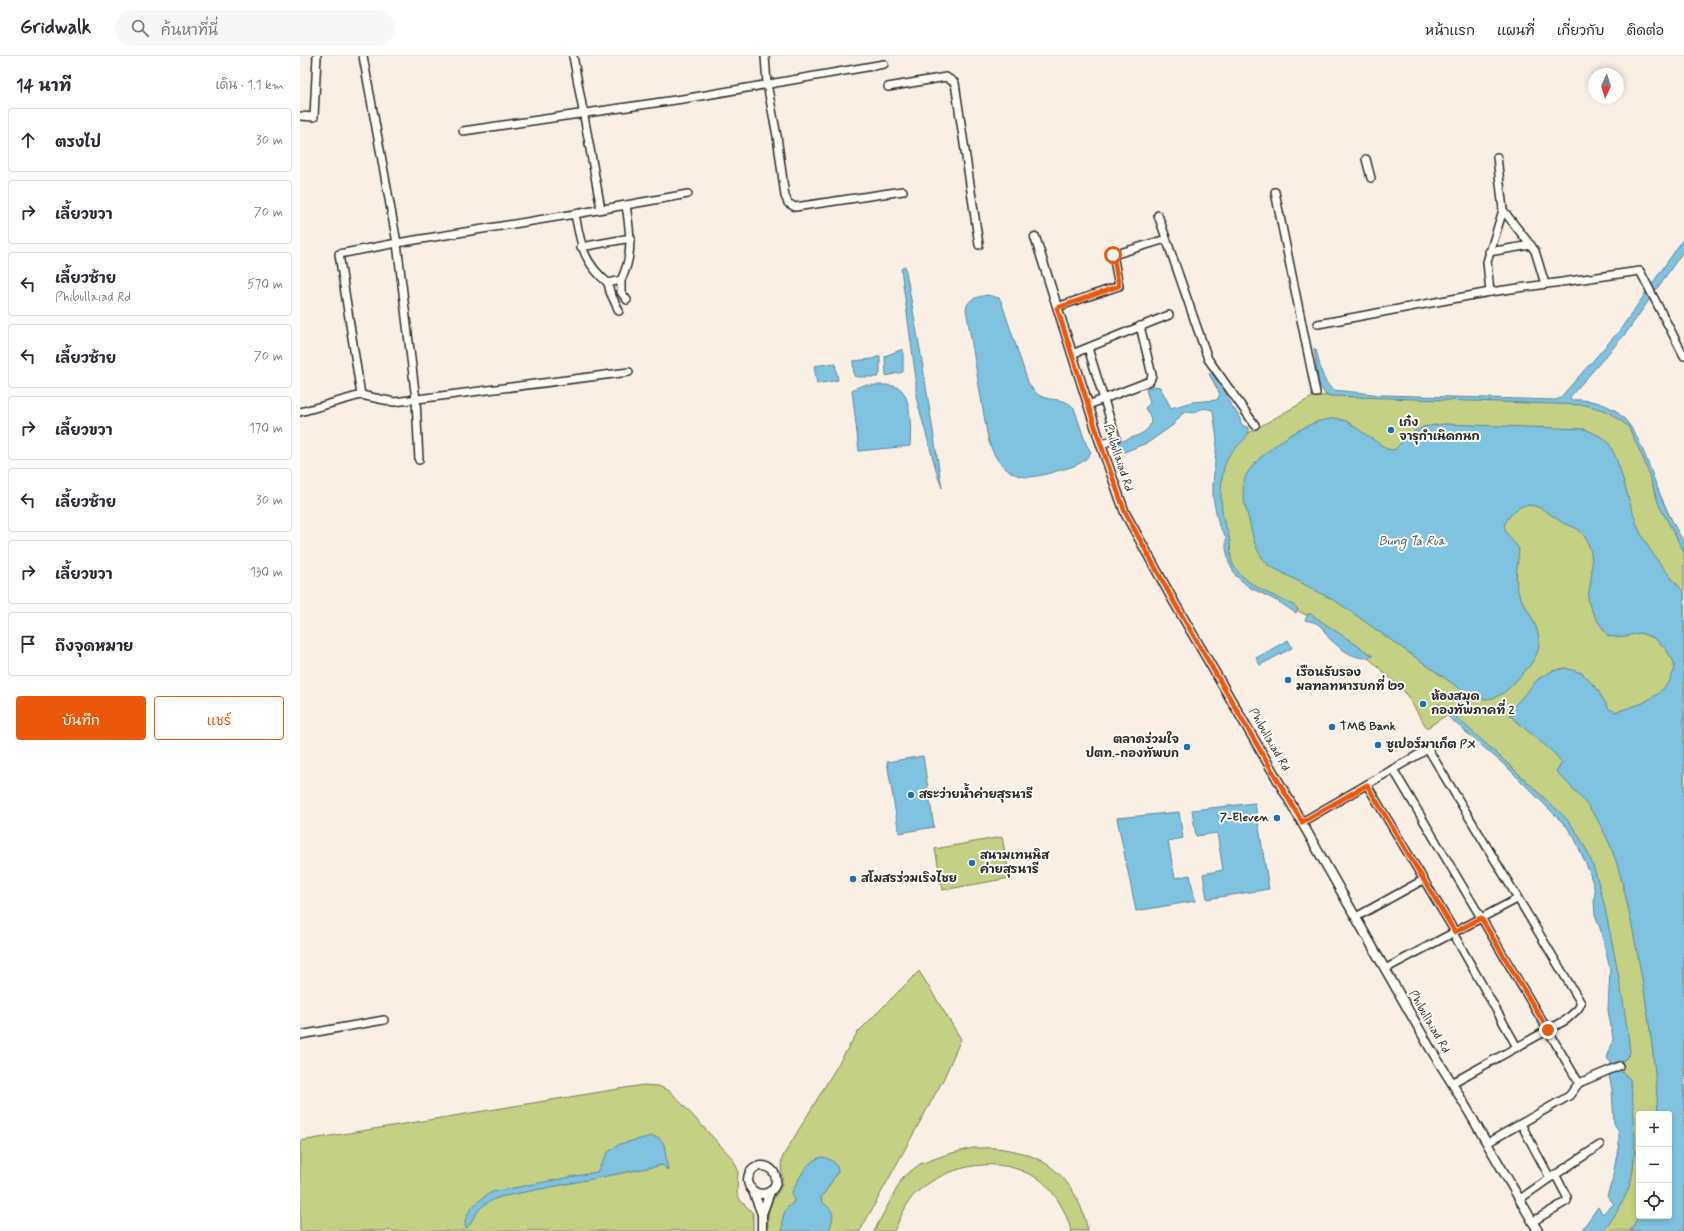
<!DOCTYPE html>
<html lang="th">
<meta charset="utf-8">
<style>
body{margin:0;font-family:Mynerve,"Playpen Sans Thai",sans-serif;background:#f7f7f7;color:#2b2b33}
.controls{position:absolute;right:12px;bottom:12px;display:grid;overflow:hidden;border-radius:4px;box-shadow:0 2px 6px #0003}
.controls button{width:36px;height:36px;display:grid;place-items:center;padding:0;border:0;border-bottom:1px solid #e1e1e2;background:#fff;color:#2b2b33;font:20px sans-serif}
.compass{position:absolute;left:1288px;top:12px;width:36px;height:36px;border-radius:50%;background:#fff;box-shadow:0 2px 6px #0003;rotate:184deg}
.stop{position:absolute;width:12px;height:12px;margin:-9px;border:3px solid #ea580c;border-radius:50%;background:#fff}
.stop.end{background:#ea580c;border-color:#fff;box-shadow:0 1px 4px #0008}
.list{margin:0;padding:0;list-style:none}
h2{display:flex;justify-content:space-between;align-items:center;height:52px;margin:0;padding:0 16px;font-size:17px}
h2 small{font-size:13px;font-weight:400;color:#7c7c81}
.list li{display:grid;grid-template-columns:26px 1fr auto;gap:12px;align-items:center;box-sizing:border-box;height:64px;margin:0 8px 8px;padding:0 8px;border:1px solid #e1e1e2;border-radius:4px}
.list b{display:block;font-size:15px;white-space:nowrap}
.list p{margin:0;font-size:13px;white-space:nowrap;color:#7c7c81}
.list em{font-size:13px;font-style:normal;color:#7c7c81}
.actions{display:flex;gap:8px;padding:12px 16px}
.actions a{flex:1;padding:9px 0;border:1px solid #ea580c;border-radius:4px;text-align:center;font-size:14px;color:#ea580c}
.actions .main{background:#ea580c;color:#fff}
.icon{flex:none;width:22px;height:22px;fill:none;stroke:currentColor;stroke-width:2;stroke-linecap:round;stroke-linejoin:round}
.map{position:relative;flex:none;width:1384px;height:1175px;overflow:hidden}
header{display:flex;align-items:center;gap:24px;box-sizing:border-box;height:56px;padding:0 20px;background:#fff;border-bottom:1px solid #e1e1e2}
header strong{font-size:19px}
nav{display:flex;gap:22px;margin-inline-start:auto;font-size:14px}
.search{width:280px;height:36px;background:#f7f7f7;display:flex;align-items:center;gap:10px;box-sizing:border-box;padding:0 14px;border-radius:22px;color:#7c7c81;font-size:15px}
main{display:flex}
aside{flex:1;background:#fff}
.map>svg:first-child{display:block}
.green{fill:#c4d083;stroke:#787e57;fill-rule:evenodd}
.water{fill:#7fc3e0;stroke:#5d8698}
.lines{fill:none;stroke-linecap:round;stroke-linejoin:round}
.minor-casing{stroke:#2b2b2b;stroke-width:10}
.tertiary-casing{stroke:#2b2b2b;stroke-width:11}
.minor{stroke:#fdfcf7;stroke-width:7}
.tertiary{stroke:#fdfcf7;stroke-width:8}
.route{stroke:#ea580c;stroke-width:5}
.poi-dot{fill:#1f6fb2;stroke:#fdfcf7;stroke-width:1.5}
.labels{text-anchor:middle;dominant-baseline:central;stroke-width:4;stroke-linejoin:round;paint-order:stroke}
.poi-label{font-size:12px;font-weight:bold;fill:#2b2b2b;stroke:#fdfcf7;text-anchor:start}
.street-label{font-size:12px;fill:#2b2b2b;stroke:#fdfcf7}
.water-label{font-size:13px;font-style:italic;fill:#445961;stroke:#fdfcf7}
</style>
<header>
<strong>Gridwalk</strong>
<div class="search"><svg class="icon" aria-label="search" viewBox="0 0 24 24"><circle cx="10" cy="10" r="6"/><path d="M15 15l6 6"/></svg>ค้นหาที่นี่</div>
<nav><a>หน้าแรก</a><a>แผนที่</a><a>เกี่ยวกับ</a><a>ติดต่อ</a></nav>
</header>
<main>
<aside>
<h2>14 นาที<small>เดิน · 1.1 km</small></h2>
<ul class="list">
<li><svg class="icon" aria-label="ahead" viewBox="0 0 24 24"><path d="M12 20V5M6 11l6-6 6 6"/></svg><div><b>ตรงไป</b></div><em>30 m</em></li>
<li><svg class="icon" aria-label="right" viewBox="0 0 24 24"><path d="M7 20v-9h11M14 6l5 5-5 5"/></svg><div><b>เลี้ยวขวา</b></div><em>70 m</em></li>
<li><svg class="icon" aria-label="left" viewBox="0 0 24 24"><path d="M17 20v-9H6M10 6l-5 5 5 5"/></svg><div><b>เลี้ยวซ้าย</b><p>Phibullaiad Rd</p></div><em>570 m</em></li>
<li><svg class="icon" aria-label="left" viewBox="0 0 24 24"><path d="M17 20v-9H6M10 6l-5 5 5 5"/></svg><div><b>เลี้ยวซ้าย</b></div><em>70 m</em></li>
<li><svg class="icon" aria-label="right" viewBox="0 0 24 24"><path d="M7 20v-9h11M14 6l5 5-5 5"/></svg><div><b>เลี้ยวขวา</b></div><em>170 m</em></li>
<li><svg class="icon" aria-label="left" viewBox="0 0 24 24"><path d="M17 20v-9H6M10 6l-5 5 5 5"/></svg><div><b>เลี้ยวซ้าย</b></div><em>30 m</em></li>
<li><svg class="icon" aria-label="right" viewBox="0 0 24 24"><path d="M7 20v-9h11M14 6l5 5-5 5"/></svg><div><b>เลี้ยวขวา</b></div><em>130 m</em></li>
<li><svg class="icon" aria-label="arrive" viewBox="0 0 24 24"><path d="M6 21V4h12l-3 4 3 4H6"/></svg><div><b>ถึงจุดหมาย</b></div></li>
</ul>
<div class="actions"><a class="main">บันทึก</a><a>แชร์</a></div>
</aside>
<div class="map">
<svg width="1384" height="1175" viewBox="0 0 1384 1175">
<rect width="100%" height="100%" fill="#faefe5"/>
<filter id="ink" filterUnits="userSpaceOnUse"><feTurbulence type="fractalNoise" baseFrequency=".025" numOctaves="2"/><feDisplacementMap in="SourceGraphic" scale="8" xChannelSelector="R" yChannelSelector="G"/><feConvolveMatrix kernelMatrix="1 2 1 2 8 2 1 2 1" color-interpolation-filters="sRGB"/></filter>
<g filter="url(#ink)">
<!-- green -->
<g class="green">
<path d="M1039,338L1282,346L1315,354L1329,370L1384,492V1175H1300L1327,1125L1316,1005L1326,998L1298,834L1273,776L1226,728L1148,658L1127,672L1104,635L1064,598L1010,561L959,535L943,524L932,510L929,502L927,480L918,445L925,399L945,379L1012,341ZM1339,1058H1369V1160H1339Z"/>
<path d="M702,781L710,822L643,834L635,793Z"/>
<path d="M619,915L661,983L643,1024L560,1175H468C468,1165 467,1156 471,1147C474,1140 480,1136 482,1128C483,1118 479,1111 483,1100L557,977Z"/>
<path d="M343,1029L358,1030L370,1035L433,1103L438,1114L437,1138L441,1145L453,1157V1175H0V1085Z"/>
<path d="M673,1092C683,1092 694,1091 704,1093C752,1100 778,1128 788,1175H771C767,1157 756,1138 742,1125C738,1122 733,1120 729,1118C692,1099 644,1111 615,1138C607,1145 599,1165 594,1175H574L603,1121L620,1108L648,1098Z"/>
</g>
<!-- water -->
<g class="water">
<path d="M1384,182V194L1326,277L1269,342L1271,344C1329,341 1339,384 1356,428C1363,447 1373,469 1384,486V496L1359,449L1344,404L1328,370L1307,355L1285,349L1030,340L1025,338L1019,329L1014,292L1016,294C1020,306 1021,327 1034,334L1082,339L1255,344L1259,343L1320,274Z"/>
<path d="M605,210L621,299L642,432L638,421L616,341V323L601,213Z"/>
<path d="M687,239L699,242L701,245L728,326C742,353 760,336 774,352L786,388L791,396C785,408 772,411 760,414C751,417 740,420 730,421C704,421 691,399 687,377L666,253C668,242 678,241 687,239Z"/>
<path d="M603,293V316L586,320L585,300Z"/>
<path d="M580,300V317L578,321H558L554,320L553,305L572,303Z"/>
<path d="M535,307L538,324L517,328L514,310Z"/>
<path d="M912,317L925,335L929,346L939,360L941,367L944,370L949,372C951,382 931,393 927,403C919,422 920,447 924,466C926,471 928,476 929,481C933,498 926,505 942,520C957,534 977,541 995,550L998,553L996,557L979,546L949,531L936,520L929,507L926,492V481L919,470L913,442V428L917,383L913,355C908,351 899,352 895,357L886,356L882,358L873,369L849,386L822,397H818L814,392L817,387C828,382 856,378 850,360C849,357 846,355 845,352L850,347L846,333L855,330L860,331L871,352L892,346L917,344L920,338L909,318Z"/>
<path d="M565,329C576,330 590,327 599,332C612,340 611,376 610,390L559,395L552,334L560,330Z"/>
<path d="M1035,362L1046,365L1087,393L1094,394L1110,378L1123,371L1143,368L1284,373C1292,376 1299,379 1306,384C1319,397 1330,455 1340,476C1351,498 1368,519 1384,536V1175H1330L1339,1160H1369V1058H1358C1355,997 1345,935 1333,875C1325,837 1318,798 1297,763C1286,745 1270,730 1256,715L1262,707L1254,697L1210,660L1209,656L1238,623L1252,615L1265,612L1282,617L1297,633L1309,653L1316,656L1343,647L1359,637L1369,626L1374,615V606L1366,593L1354,582L1340,577L1326,580L1315,581L1308,580C1301,570 1293,559 1289,548C1287,542 1289,536 1290,530C1293,512 1294,492 1282,477C1277,471 1269,470 1263,467C1246,456 1228,437 1210,460C1207,464 1203,468 1205,473C1207,481 1215,486 1219,493C1218,506 1215,520 1217,533C1220,543 1226,551 1231,560C1248,592 1236,604 1214,627C1201,641 1193,645 1173,642L1037,546L968,509C955,495 953,482 949,464C946,451 940,436 945,422C953,401 998,371 1020,365C1025,364 1030,363 1035,362Z"/>
<path d="M1009,557L1073,600C1058,607 1040,593 1029,582C1025,578 1024,572 1019,569C1016,566 1009,565 1005,564Z"/>
<path d="M988,584L992,592L960,609L956,602Z"/>
<path d="M1139,648L1147,653C1178,681 1209,708 1239,737C1251,749 1266,760 1275,774C1296,804 1304,847 1311,882C1319,920 1326,958 1330,996C1327,1005 1320,1006 1312,1008L1307,1002L1312,988L1313,982L1308,954L1310,913L1301,875L1295,858L1294,845L1295,835L1289,815L1275,783L1267,771L1208,712L1139,653L1136,649Z"/>
<path d="M623,700L634,771L599,777L587,706Z"/>
<path d="M955,747L969,833L907,843L903,818L923,814L917,777L896,780L892,754Z"/>
<path d="M879,756L883,782L868,785L875,822L890,819L895,845L836,855L817,762Z"/>
<path d="M1320,1014L1330,1023C1334,1051 1338,1096 1331,1124C1327,1142 1315,1159 1304,1175H1281L1298,1151L1302,1158L1314,1148L1307,1140L1312,1125L1319,1087V1076L1314,1067L1312,1034L1309,1019L1313,1016Z"/>
<path d="M352,1080L359,1082L364,1088L368,1115L363,1109L200,1141C189,1145 180,1150 174,1161C171,1165 171,1169 166,1172C161,1157 181,1142 192,1136L297,1116L308,1096L320,1088Z"/>
<path d="M523,1101C532,1104 537,1106 538,1116L521,1142L522,1146C536,1156 534,1159 529,1175H483C482,1163 482,1154 493,1147L494,1143L491,1139L492,1136C499,1123 507,1103 523,1101Z"/>
</g>
<g class="lines">
<defs>
<g id="minor">
<path d="M273,0L301,153"/>
<path d="M465,0L467,28L477,80L485,140L488,147L495,151L603,135"/>
<path d="M588,31L646,21L655,27L679,189"/>
<path d="M0,60L14,61L17,0"/>
<path d="M163,75L389,42L584,8"/>
<path d="M1197,101L1203,154L1235,195L1245,228"/>
<path d="M1066,103L1071,122"/>
<path d="M975,136L1016,337"/>
<path d="M326,149L388,138"/>
<path d="M858,159L908,303L955,369"/>
<path d="M281,191L331,182"/>
<path d="M1189,196L1231,189"/>
<path d="M321,224V236L327,244"/>
<path d="M308,227L310,236L319,255"/>
<path d="M1190,236L1187,206L1203,154"/>
<path d="M757,251L819,230L813,199L866,183"/>
<path d="M1018,268L1190,236L1340,215L1384,300"/>
<path d="M788,292L816,382L801,389"/>
<path d="M772,298L869,259"/>
<path d="M61,339L39,198L97,187L63,0"/>
<path d="M788,349L850,325L852,319L840,270"/>
<path d="M0,356L61,339L94,346L329,316"/>
<path d="M119,404L116,344L97,187L275,158C281,189 283,206 308,227L321,224C334,199 330,175 326,149L275,158"/>
<path d="M1093,713L1279,1027"/>
<path d="M1067,729L1155,876"/>
<path d="M1002,766L1128,693L1281,947L1278,953L1266,964L1152,1027"/>
<path d="M1056,861L1123,824"/>
<path d="M1153,877L1217,991"/>
<path d="M1085,913L1217,843"/>
<path d="M0,979L84,964"/>
<path d="M1187,1087L1269,1040L1279,1027L1319,1010"/>
<path d="M1252,1121L1300,1089"/>
<path d="M1220,1143L1250,1122L1221,1068"/>
<path d="M1232,1166L1267,1145V1141L1255,1118"/>
</g>
<g id="tertiary">
<path d="M735,181L801,389L825,457L874,546L976,721L1130,992L1152,1027L1238,1175"/>
<circle cx="462" cy="1124" r="14"/>
<path d="M453,1135L462,1158V1175"/>
<path d="M462,1158L470,1136"/>
</g>
</defs>
<!-- minor casing -->
<use href="#minor" class="minor-casing"/>
<!-- tertiary casing -->
<use href="#tertiary" class="tertiary-casing"/>
<!-- minor -->
<use href="#minor" class="minor"/>
<!-- tertiary -->
<use href="#tertiary" class="tertiary"/>
</g>
</g>
<g class="lines" filter="url(#ink)">
<!-- route -->
<path class="route" d="M813,199L819,230L757,252L801,389L825,456L874,546L1002,766L1067,729L1155,876L1181,862L1248,974"/>
</g>
<!-- markers -->
<g class="poi-dot">
<circle cx="1091" cy="374" r="4"/>
<circle cx="988" cy="624" r="4"/>
<circle cx="1123" cy="648" r="4"/>
<circle cx="1032" cy="671" r="4"/>
<circle cx="1078" cy="689" r="4"/>
<circle cx="887" cy="691" r="4"/>
<circle cx="611" cy="739" r="4"/>
<circle cx="977" cy="762" r="4"/>
<circle cx="672" cy="807" r="4"/>
<circle cx="553" cy="823" r="4"/>
</g>
<g class="labels">
<!-- poi labels -->
<g class="poi-label">
<text x="1099" y="367">เก๋ง<tspan x="1099" dy="14">จารุกำเนิดกนก</tspan></text>
<text x="996" y="617">เรือนรับรอง<tspan x="996" dy="14">มลฑลทหารบกที่ ๒๑</tspan></text>
<text x="1131" y="641">ห้องสมุด<tspan x="1131" dy="14">กองทัพภาคที่ 2</tspan></text>
<text x="1040" y="671">TMB Bank</text>
<text x="879" y="684" text-anchor="end">ตลาดร่วมใจ<tspan x="879" dy="14">ปตท.-กองทัพบก</tspan></text>
<text x="1086" y="689">ซูเปอร์มาเก็ต PX</text>
<text x="619" y="739">สระว่ายนํ้าค่ายสุรนารี</text>
<text x="969" y="762" text-anchor="end">7-Eleven</text>
<text x="680" y="800">สนามเทนนิส<tspan x="680" dy="14">ค่ายสุรนารี</tspan></text>
<text x="561" y="823">สโมสรร่วมเริงไชย</text>
</g>
<!-- street labels -->
<g class="street-label">
<text transform="translate(818 402) rotate(72)">Phibullaiad Rd</text>
<text transform="translate(969 684) rotate(60)">Phibullaiad Rd</text>
<text transform="translate(1129 966) rotate(60)">Phibullaiad Rd</text>
</g>
<!-- water labels -->
<g class="water-label">
<text x="1112" y="485">Bung Ta Rua</text>
</g>
</g>
</svg>
<div class="controls">
<button>+</button>
<button>−</button>
<button><svg class="icon" aria-label="locate" viewBox="0 0 24 24"><circle cx="12" cy="12" r="6"/><path d="M12 2v4M12 18v4M2 12h4M18 12h4"/></svg></button>
</div>
<svg class="compass" viewBox="-18 -18 36 36"><path d="M0-13l5 13h-10z" fill="#e53935"/><path d="M0 13l5-13h-10z" fill="#7c7c81"/></svg>
<div class="stop" style="left:813px;top:199px"></div>
<div class="stop end" style="left:1248px;top:974px"></div>
</div>
</main>
